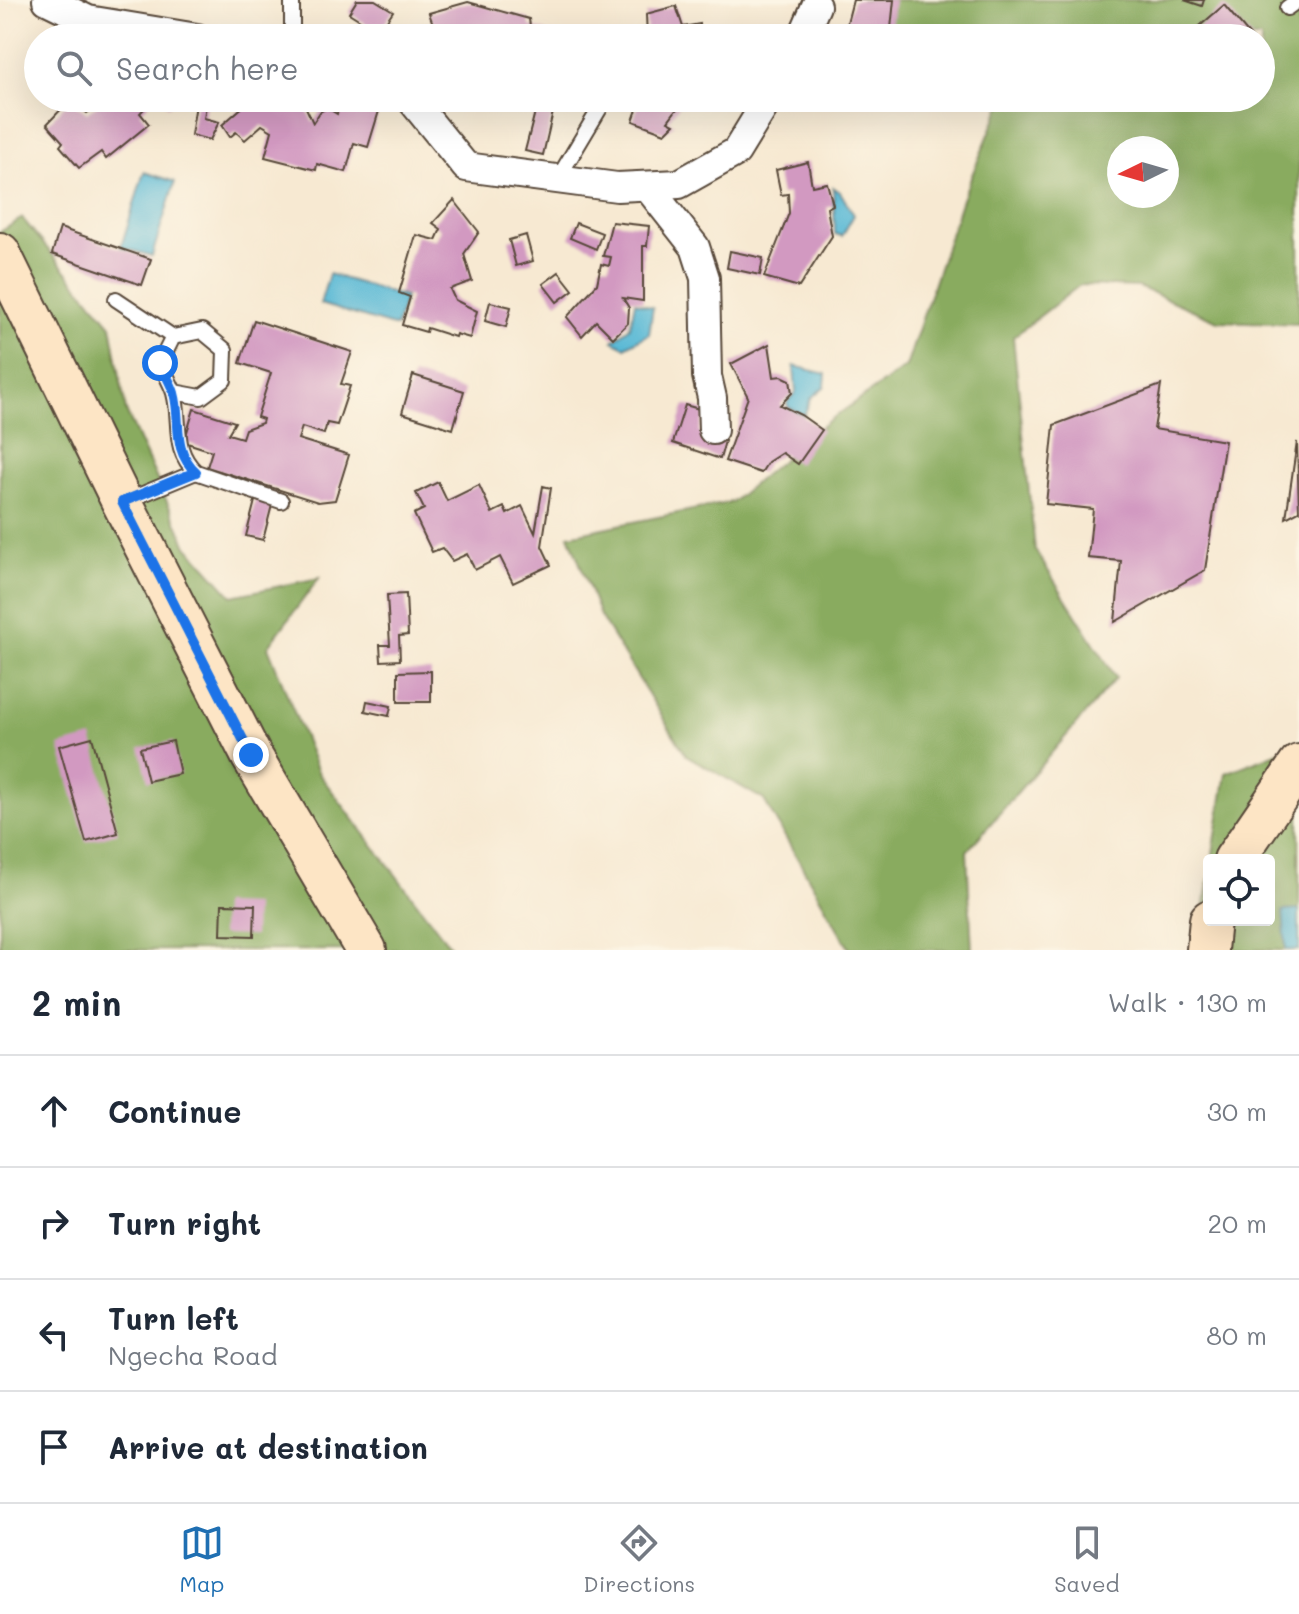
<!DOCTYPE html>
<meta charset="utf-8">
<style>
body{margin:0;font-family:Mali,sans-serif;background:#f6f6f7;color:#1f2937}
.controls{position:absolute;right:24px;bottom:24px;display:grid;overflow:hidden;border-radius:8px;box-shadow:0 8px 32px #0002}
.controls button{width:72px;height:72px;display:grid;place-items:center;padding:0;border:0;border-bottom:2px solid #e0e1e3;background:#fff;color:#1f2937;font:40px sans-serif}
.compass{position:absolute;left:1107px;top:136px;width:72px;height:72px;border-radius:50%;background:#fff;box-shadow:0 8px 32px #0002;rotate:265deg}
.stop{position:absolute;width:24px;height:24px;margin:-18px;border:6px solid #1a73e8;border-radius:50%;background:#fff}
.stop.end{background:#1a73e8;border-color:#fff;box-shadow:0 2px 8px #0008}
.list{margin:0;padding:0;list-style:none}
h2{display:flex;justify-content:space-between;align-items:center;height:104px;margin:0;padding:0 32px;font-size:34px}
h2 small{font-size:26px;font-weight:400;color:#747a83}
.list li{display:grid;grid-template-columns:52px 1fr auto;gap:24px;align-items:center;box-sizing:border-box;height:112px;padding:0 32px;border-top:2px solid #e0e1e3}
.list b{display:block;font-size:30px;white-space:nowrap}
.list p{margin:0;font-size:26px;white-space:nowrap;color:#747a83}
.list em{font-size:26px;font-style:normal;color:#747a83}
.icon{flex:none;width:44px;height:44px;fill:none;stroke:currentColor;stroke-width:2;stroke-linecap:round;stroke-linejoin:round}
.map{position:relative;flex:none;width:1299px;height:950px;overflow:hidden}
.search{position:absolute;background:#fff;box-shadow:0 8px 32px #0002;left:24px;right:24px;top:24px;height:88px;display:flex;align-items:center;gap:20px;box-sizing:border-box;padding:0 28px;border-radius:44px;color:#747a83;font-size:30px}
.sheet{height:552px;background:#fff}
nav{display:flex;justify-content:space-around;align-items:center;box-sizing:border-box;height:112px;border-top:2px solid #e0e1e3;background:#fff;font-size:22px;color:#747a83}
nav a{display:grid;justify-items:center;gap:4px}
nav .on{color:#1f6fb2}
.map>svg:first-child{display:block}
.forest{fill:#89ab5f;stroke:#626a3e;stroke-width:2;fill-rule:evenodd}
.water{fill:#57b8d5;stroke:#49717a;stroke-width:2}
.building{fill:#d299c1}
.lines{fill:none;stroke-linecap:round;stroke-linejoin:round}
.lane-casing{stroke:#574739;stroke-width:18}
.street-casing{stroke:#574739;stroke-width:32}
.secondary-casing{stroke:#574739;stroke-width:44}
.lane{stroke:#fff;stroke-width:14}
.street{stroke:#fff;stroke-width:28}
.secondary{stroke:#fde5c5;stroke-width:40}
.route{stroke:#1a73e8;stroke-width:10}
</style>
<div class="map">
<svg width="1299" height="950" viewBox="0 0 1299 950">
<rect width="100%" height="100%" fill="#fcf5e5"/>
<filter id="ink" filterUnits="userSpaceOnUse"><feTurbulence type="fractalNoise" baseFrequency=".0125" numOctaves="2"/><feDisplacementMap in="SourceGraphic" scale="16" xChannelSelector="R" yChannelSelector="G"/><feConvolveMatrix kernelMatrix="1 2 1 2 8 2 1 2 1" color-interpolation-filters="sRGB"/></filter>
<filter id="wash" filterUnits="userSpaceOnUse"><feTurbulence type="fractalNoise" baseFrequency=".006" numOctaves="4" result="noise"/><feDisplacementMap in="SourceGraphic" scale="32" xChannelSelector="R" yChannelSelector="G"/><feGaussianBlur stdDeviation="1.8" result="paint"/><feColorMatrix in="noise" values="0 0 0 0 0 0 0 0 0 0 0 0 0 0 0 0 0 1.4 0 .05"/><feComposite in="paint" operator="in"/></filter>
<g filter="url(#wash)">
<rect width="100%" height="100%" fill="#f7e9d2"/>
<!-- forest -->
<g class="forest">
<path d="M862,0H1299V324L1218,321L1139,287L1080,285L1013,337L1035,550L1116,678L967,851L972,950H850L764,800L686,755L600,616L569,535L732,502L827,422L906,367L962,199L1004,98H1261V38H876ZM1119,148H1167V196H1119Z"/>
<path d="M22,218L111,325L126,411L187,546L232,596L319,578L268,647L319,774L453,950H0V232Z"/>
<path d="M1299,744V950H1198L1209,878V920H1269V860H1212L1226,773Z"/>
</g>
<!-- water -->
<g class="water">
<path d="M144,172L175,182L152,256L121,247Z"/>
<path d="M833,187L840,192L854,215L842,236L835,234Z"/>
<path d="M329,274L405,297L396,327L320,304Z"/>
<path d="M635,302L653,307L649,334L625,347L613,341L630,327Z"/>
<path d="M794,366L826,374L825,386L811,398L804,415L788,407L787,402L796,392Z"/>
<path d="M1299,910V950H1286L1283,911Z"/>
</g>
<g id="blocks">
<!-- building -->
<g class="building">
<path d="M357,0H375L393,11L379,32L349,13Z"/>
<path d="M853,0H894L890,38H843Z"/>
<path d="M1184,0H1204L1202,6Z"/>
<path d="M468,2L529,19L530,26L559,36V38H438L429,13Z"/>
<path d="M1224,5L1252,38H1186Z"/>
<path d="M676,6L683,27L700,24L701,38H647L646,14Z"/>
<path d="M106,98H154L140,113L149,124L106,159L101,152L79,168L60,146L63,142L47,124L70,100L87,113Z"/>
<path d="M158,98H173L169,107Z"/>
<path d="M197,98H207L204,118L219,122L210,140L191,135Z"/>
<path d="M253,98L302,99L313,123L320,112L327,108L337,114L341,99L379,111L368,147L354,143L346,172L317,164L316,170L265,157L272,131L262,125L245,140L236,132L230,137L222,125Z"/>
<path d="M641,98H685L668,121L674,124L665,133L633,121Z"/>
<path d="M536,108L553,112L543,155L525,151Z"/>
<path d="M808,162L812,186L827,183L833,205L827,208L832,236L799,287L764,277L789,213L788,194L781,195L776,170Z"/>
<path d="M454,200L479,232L464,254L472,281L450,289L455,300L477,311L470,338L456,334L455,337L427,328L426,332L402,325L410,297L399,293L416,235L436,240L441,229L433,223Z"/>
<path d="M612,222L649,226L647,246H643V301L623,298L629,308L628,323L613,338L596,321L582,336L567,317L597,284L601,264L609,266L611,257L603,256Z"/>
<path d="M576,223L602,233L596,249L570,238Z"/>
<path d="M60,228L151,259L142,285L52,254Z"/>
<path d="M526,235L533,261L516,266L509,240Z"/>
<path d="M730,251L763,258L760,275L727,268Z"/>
<path d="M559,272L573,290L557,302L543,284Z"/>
<path d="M490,302L511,307L506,327L485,321Z"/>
<path d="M254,320L352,352L341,384L350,386L337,425L327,423L324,434L302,427L298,439L349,455L335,500L318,502L207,467L212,451L184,442L194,409L235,422L228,434L242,438L245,429L262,423L263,419L257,417L271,373L240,363Z"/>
<path d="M769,344L774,377L782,376L790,380L792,393L780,405L801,415L822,430L798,464L782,453L768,462L761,473L725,461L748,397L731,364Z"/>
<path d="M413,375L464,391L453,429L402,413Z"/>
<path d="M1161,385L1154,429L1225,441L1205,570L1115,622L1121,561L1088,558L1093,509L1046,504L1054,425Z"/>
<path d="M685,405L706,411L699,432L725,441L720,459L673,443Z"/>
<path d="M1297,442L1299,511L1286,518Z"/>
<path d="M438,482L447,501L479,485L492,513L504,507L507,514L522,506L535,533L543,486L551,488L542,546L551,565L513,583L500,557L475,570L467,554L452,561L442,548L432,552L414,514L424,509L416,493Z"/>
<path d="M256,497L273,501L263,540L246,536Z"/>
<path d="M406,594L408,635L399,636L400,660L381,661L380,645H390L387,595Z"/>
<path d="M431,671V702H398V672Z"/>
<path d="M367,701L391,706L389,716L365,711Z"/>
<path d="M92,737L118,833L86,842L59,746Z"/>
<path d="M173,741L180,774L148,781L140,748Z"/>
<path d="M222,904L255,905L254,936L221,935Z"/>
</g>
</g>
</g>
<g filter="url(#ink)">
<use href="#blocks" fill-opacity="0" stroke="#574739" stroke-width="2"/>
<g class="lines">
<defs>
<g id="lane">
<path d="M292,0V38"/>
<path d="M1287,8L1298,0"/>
<path d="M557,180L606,98"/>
<path d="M116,299L173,337"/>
<path d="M174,392L201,397L224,380L225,350L202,331L173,337L160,363C164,372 171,383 174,393C182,422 171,449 196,472L281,501"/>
<path d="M126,501L196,472"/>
</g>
<g id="street">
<path d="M47,0L88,20L197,38"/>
<path d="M802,38L816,6"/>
<path d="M410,98L466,167L617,187L679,184L736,152L769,98"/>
<path d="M647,186L695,247L705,278L707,376L712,398L713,430"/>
</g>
<g id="secondary">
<path d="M0,253L122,502L251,755L366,950"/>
<path d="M1234,860L1299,765"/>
<path d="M1207,950L1210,920"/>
</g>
</defs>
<!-- lane casing -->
<use href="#lane" class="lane-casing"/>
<!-- street casing -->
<use href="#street" class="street-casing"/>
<!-- secondary casing -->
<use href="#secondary" class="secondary-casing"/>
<!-- lane -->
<use href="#lane" class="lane"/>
<!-- street -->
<use href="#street" class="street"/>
<!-- secondary -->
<use href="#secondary" class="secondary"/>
</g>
</g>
<g class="lines" filter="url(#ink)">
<!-- route -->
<path class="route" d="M160,363C164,372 171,383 174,393C182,422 171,449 196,472L122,502L251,755"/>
</g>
</svg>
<div class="controls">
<button><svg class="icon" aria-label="locate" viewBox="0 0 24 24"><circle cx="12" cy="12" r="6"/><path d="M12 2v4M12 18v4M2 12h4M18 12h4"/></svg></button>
</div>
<svg class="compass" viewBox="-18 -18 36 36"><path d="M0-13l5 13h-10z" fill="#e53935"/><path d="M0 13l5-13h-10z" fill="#747a83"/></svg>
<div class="stop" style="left:160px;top:363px"></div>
<div class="stop end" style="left:251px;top:755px"></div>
<div class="search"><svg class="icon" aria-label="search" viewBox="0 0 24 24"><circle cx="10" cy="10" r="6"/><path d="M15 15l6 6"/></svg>Search here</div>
</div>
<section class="sheet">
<h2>2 min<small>Walk · 130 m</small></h2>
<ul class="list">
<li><svg class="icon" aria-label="ahead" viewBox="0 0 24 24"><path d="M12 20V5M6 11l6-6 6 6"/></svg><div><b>Continue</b></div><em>30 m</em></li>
<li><svg class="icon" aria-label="right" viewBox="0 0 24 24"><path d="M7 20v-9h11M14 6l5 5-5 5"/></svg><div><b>Turn right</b></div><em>20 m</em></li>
<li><svg class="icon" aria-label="left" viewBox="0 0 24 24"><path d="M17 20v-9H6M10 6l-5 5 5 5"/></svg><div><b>Turn left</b><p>Ngecha Road</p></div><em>80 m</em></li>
<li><svg class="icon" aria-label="arrive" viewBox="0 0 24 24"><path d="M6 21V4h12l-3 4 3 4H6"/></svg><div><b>Arrive at destination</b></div></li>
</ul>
</section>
<nav>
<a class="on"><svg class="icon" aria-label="map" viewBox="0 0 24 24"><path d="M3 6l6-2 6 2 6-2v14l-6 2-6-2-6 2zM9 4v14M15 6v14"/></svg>Map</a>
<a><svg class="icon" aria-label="directions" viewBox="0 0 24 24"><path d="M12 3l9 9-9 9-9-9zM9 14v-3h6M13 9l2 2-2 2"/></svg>Directions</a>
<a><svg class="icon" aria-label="saved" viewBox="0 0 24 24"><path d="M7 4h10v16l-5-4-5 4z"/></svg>Saved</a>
</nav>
